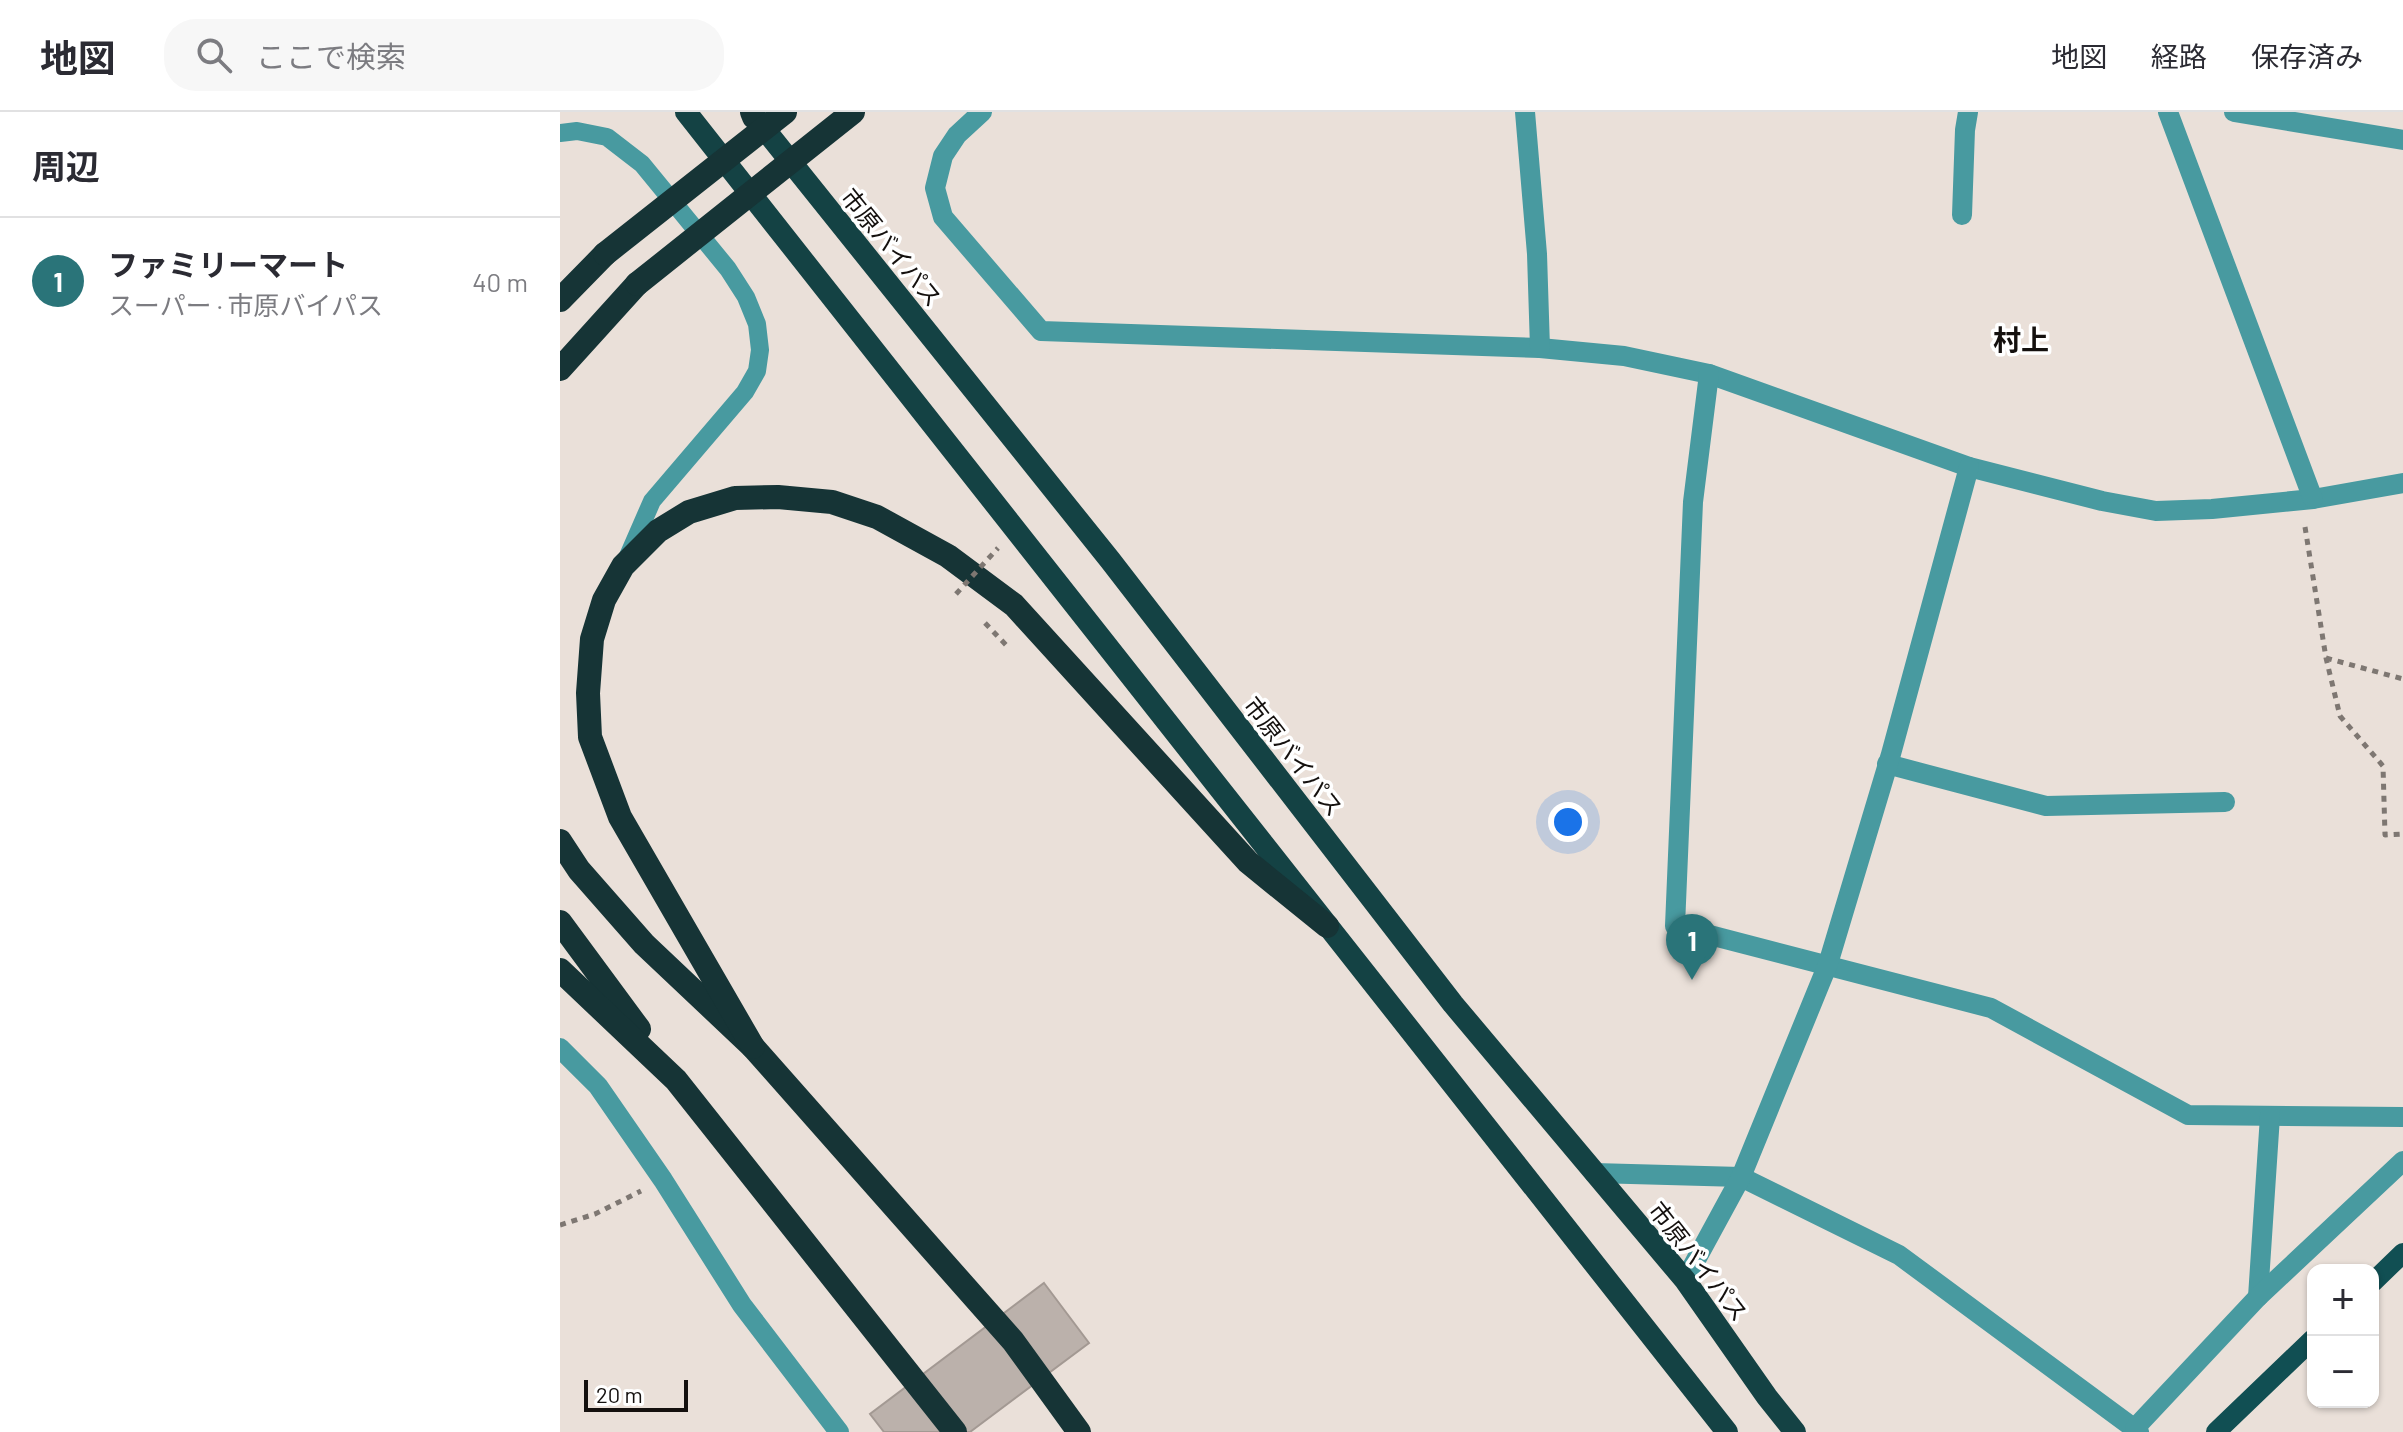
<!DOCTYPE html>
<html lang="ja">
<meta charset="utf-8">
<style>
body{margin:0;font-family:Barlow,"Noto Sans JP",sans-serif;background:#f7f7f7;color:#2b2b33}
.controls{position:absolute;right:24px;bottom:24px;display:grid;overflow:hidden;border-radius:16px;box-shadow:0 2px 6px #0004}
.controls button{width:72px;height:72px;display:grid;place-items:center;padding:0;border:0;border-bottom:2px solid #e1e1e2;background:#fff;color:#2b2b33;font:40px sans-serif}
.scale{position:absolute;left:24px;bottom:20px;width:104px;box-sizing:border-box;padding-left:8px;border:4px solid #14100e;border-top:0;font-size:22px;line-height:28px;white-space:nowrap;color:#14100e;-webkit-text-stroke:6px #fff;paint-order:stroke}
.you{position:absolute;left:1008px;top:710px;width:28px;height:28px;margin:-20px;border:6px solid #fff;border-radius:50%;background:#1a73e8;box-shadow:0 0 0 12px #1a73e833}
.badge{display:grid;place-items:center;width:52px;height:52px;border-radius:50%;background:#2a7479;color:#fff;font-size:26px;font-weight:700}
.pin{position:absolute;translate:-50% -66px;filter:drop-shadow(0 2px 4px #0008)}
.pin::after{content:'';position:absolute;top:42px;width:28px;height:24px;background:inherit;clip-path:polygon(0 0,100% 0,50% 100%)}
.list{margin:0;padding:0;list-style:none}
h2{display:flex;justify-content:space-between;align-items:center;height:104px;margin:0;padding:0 32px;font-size:34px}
h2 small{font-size:26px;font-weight:400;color:#7c7c81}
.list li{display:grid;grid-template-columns:52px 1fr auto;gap:24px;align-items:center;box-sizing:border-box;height:128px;padding:0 32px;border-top:2px solid #e1e1e2}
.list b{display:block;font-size:30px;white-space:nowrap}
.list p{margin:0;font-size:26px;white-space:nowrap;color:#7c7c81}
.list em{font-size:26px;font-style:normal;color:#7c7c81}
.icon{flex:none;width:44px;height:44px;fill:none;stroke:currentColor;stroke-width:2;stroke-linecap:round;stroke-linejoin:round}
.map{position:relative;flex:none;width:1843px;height:1320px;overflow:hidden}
header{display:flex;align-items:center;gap:48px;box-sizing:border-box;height:112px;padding:0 40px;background:#fff;border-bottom:2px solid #e1e1e2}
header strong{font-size:38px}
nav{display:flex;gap:44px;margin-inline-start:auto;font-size:28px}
.search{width:560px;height:72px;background:#f7f7f7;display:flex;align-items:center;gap:20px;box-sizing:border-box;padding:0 28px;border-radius:32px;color:#7c7c81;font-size:30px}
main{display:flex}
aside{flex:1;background:#fff}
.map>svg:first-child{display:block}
.building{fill:#bbb1ab;stroke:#a39993;stroke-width:2}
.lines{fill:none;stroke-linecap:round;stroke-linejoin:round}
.path{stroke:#7e7772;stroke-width:5;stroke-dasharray:6 6;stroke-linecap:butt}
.service{stroke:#489aa0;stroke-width:18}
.minor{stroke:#489aa0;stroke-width:20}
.primary{stroke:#114f53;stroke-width:20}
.trunk{stroke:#144244;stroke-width:22}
.motorway{stroke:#163436;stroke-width:24}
.path-bridge{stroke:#7e7772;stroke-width:5;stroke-dasharray:6 6;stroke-linecap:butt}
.motorway-bridge{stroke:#163436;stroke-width:24}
.labels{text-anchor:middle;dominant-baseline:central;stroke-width:7;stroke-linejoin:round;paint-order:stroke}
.street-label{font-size:24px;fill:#14100e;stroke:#fff}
.quarter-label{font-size:28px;font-weight:bold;fill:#14100e;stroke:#fff}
</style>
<header>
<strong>地図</strong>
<div class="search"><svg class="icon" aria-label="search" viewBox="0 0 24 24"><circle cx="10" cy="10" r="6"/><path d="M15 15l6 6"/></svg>ここで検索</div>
<nav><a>地図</a><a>経路</a><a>保存済み</a></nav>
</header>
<main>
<aside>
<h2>周辺<small></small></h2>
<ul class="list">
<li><span class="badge">1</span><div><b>ファミリーマート</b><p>スーパー · 市原バイパス</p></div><em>40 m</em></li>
</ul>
</aside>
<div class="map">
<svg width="1843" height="1320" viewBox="0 0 1843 1320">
<rect width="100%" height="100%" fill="#eae0d9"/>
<!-- building -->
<path class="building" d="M484,1171L529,1231L410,1320H324L310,1302Z"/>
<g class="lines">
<!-- path -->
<g class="path">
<path d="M1745,415L1766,546L1780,604L1823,654L1825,723L1843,722"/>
<path d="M425,511L448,535"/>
<path d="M1766,546L1843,567"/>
<path d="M0,1113L35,1102L81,1079"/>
</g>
<!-- service -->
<path class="service" d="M0,21L17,19L47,25L82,52L168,157L186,185L197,212L200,238L197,259L185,280L92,389L68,444"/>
<!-- minor -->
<g class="minor">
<path d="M422,0L397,23L383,44L375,76L383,105L481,219L980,236L1064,244L1149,262L1409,355L1542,389L1596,399L1652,397L1753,387L1843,371"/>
<path d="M965,0L977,142L980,236"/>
<path d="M1608,0L1753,387"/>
<path d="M1674,0L1843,28"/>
<path d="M1402,103L1405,18L1408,0"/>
<path d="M1149,262L1133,390L1115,814L1431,896L1628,1003L1843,1005"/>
<path d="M1327,652L1486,694L1665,690"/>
<path d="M0,936L38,974L103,1068L182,1193L279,1320"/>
<path d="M1034,1061L1181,1065L1339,1143L1579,1320"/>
<path d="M1125,1168L1181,1065L1268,852L1331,642L1409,355"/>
<path d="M1698,1185L1710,1004"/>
<path d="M1575,1316L1698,1185L1843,1049"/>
</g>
<!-- primary -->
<g class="primary">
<path d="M1813,1170L1843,1141"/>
<path d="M1656,1320L1753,1227"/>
</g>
<!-- trunk -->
<g class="trunk">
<path d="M126,0L1167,1320"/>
<path d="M194,4L550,448L893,892L1125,1168L1207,1285L1235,1320"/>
</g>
<!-- motorway -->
<g class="motorway">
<path d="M192,0L194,5"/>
<path d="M0,188L45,142"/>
<path d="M0,257L77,172"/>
<path d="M0,729L19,758L84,832L193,935L453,1229L519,1320"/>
<path d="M0,810L79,917"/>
<path d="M0,858L116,968L395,1320"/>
<path d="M193,935L60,705L30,625L28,581L32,527L44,488L63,454L98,419L129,400L175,386L218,385L272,390L317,405L388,444L454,493L688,750L767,814"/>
</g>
<!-- path-bridge -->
<path class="path-bridge" d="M396,482L438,436"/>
<!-- motorway-bridge -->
<g class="motorway-bridge">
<path d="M45,142L225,0"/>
<path d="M77,172L293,0"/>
</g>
</g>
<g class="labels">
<!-- street labels -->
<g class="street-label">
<text transform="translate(332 135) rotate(51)">市原バイパス</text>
<text transform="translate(734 644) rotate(52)">市原バイパス</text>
<text transform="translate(1139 1149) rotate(52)">市原バイパス</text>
</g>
<!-- quarter labels -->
<g class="quarter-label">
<text x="1461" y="227">村上</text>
</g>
</g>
</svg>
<div class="controls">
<button>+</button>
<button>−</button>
</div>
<div class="scale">20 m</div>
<div class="you"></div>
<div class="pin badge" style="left:1132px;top:868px">1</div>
</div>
</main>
